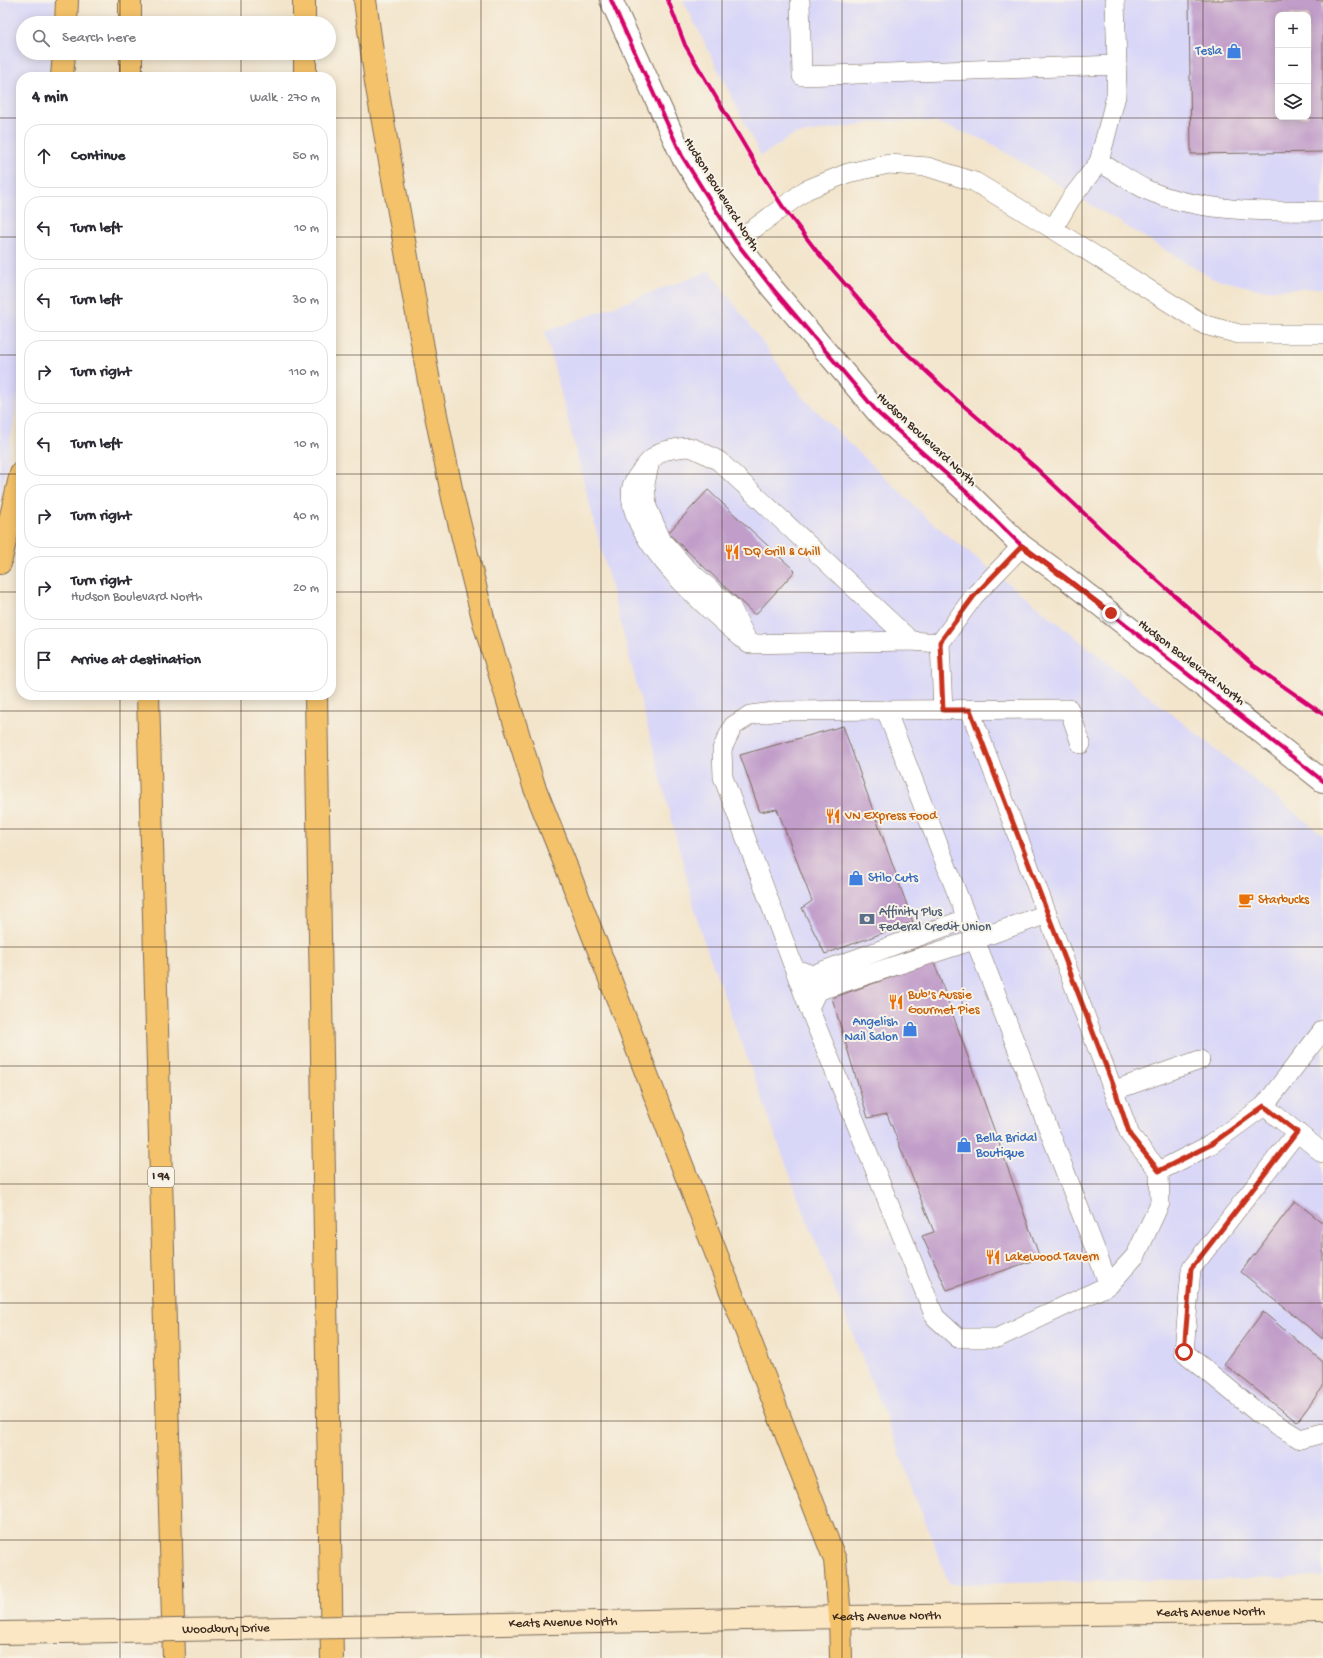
<!DOCTYPE html>
<meta charset="utf-8">
<style>
body{margin:0;font-family:"Gochi Hand",sans-serif;background:#f7f7f7;color:#2b2b33}
.controls{position:absolute;right:12px;top:12px;display:grid;overflow:hidden;border-radius:8px;box-shadow:0 2px 10px #0003}
.controls button{width:36px;height:36px;display:grid;place-items:center;padding:0;border:0;border-bottom:1px solid #e1e1e2;background:#fff;color:#2b2b33;font:20px sans-serif}
.stop{position:absolute;width:12px;height:12px;margin:-9px;border:3px solid #c8321e;border-radius:50%;background:#fff}
.stop.end{background:#c8321e;border-color:#fff;box-shadow:0 1px 4px #0008}
.list{margin:0;padding:0;list-style:none}
h2{display:flex;justify-content:space-between;align-items:center;height:52px;margin:0;padding:0 16px;font-size:17px}
h2 small{font-size:13px;font-weight:400;color:#7c7c81}
.list li{display:grid;grid-template-columns:26px 1fr auto;gap:12px;align-items:center;box-sizing:border-box;height:64px;margin:0 8px 8px;padding:0 8px;border:1px solid #e1e1e2;border-radius:16px}
.list b{display:block;font-size:15px;white-space:nowrap}
.list p{margin:0;font-size:13px;white-space:nowrap;color:#7c7c81}
.list em{font-size:13px;font-style:normal;color:#7c7c81}
.icon{flex:none;width:22px;height:22px;fill:none;stroke:currentColor;stroke-width:2;stroke-linecap:round;stroke-linejoin:round}
.map{position:relative;flex:none;width:1323px;height:1658px;overflow:hidden}
.search{position:absolute;background:#fff;box-shadow:0 2px 10px #0003;left:16px;top:16px;width:320px;height:44px;display:flex;align-items:center;gap:10px;box-sizing:border-box;padding:0 14px;border-radius:22px;color:#7c7c81;font-size:15px}
.panel{position:absolute;background:#fff;box-shadow:0 2px 10px #0003;left:16px;top:72px;width:320px;height:628px;border-radius:16px}
.map>svg:first-child{display:block}
.built{fill:#d9d7f8;fill-rule:evenodd}
.building{fill:#c19dc9;fill-rule:evenodd}
.lines{fill:none;stroke-linecap:round;stroke-linejoin:round}
.service-casing{stroke:#7b6b5b;stroke-width:20}
.tertiary-casing{stroke:#7b6b5b;stroke-width:24}
.secondary-casing{stroke:#7b6b5b;stroke-width:24}
.motorway-casing{stroke:#7b6b5b;stroke-width:24}
.service{stroke:#fff;stroke-width:19}
.tertiary{stroke:#fff;stroke-width:22}
.secondary{stroke:#fbe7c3;stroke-width:22}
.motorway{stroke:#f4c26a;stroke-width:22}
.secondary-bridge-casing{stroke:#7b6b5b;stroke-width:24;stroke-linecap:butt}
.secondary-bridge{stroke:#fbe7c3;stroke-width:22}
.cycleway-casing{stroke:#f7f3e8;stroke-width:6}
.cycleway{stroke:#d6006c;stroke-width:4}
.route{stroke:#c8321e;stroke-width:5}
.grid{fill:none;stroke:#3b2a1e;stroke-width:1;stroke-opacity:0.55}
.labels{text-anchor:middle;dominant-baseline:central;stroke-width:4;stroke-linejoin:round;paint-order:stroke}
.shield{fill:#f7f3e8;stroke:#73665b;stroke-width:1}
.shield-label{font-size:12px;font-weight:bold;fill:#3b2a1e}
.shop-label{font-size:13px;fill:#366cbe;stroke:#f7f3e8;text-anchor:end}
.street-label{font-size:13px;fill:#3b2a1e;stroke:#f7f3e8}
.food-label{font-size:13px;fill:#c56008;stroke:#f7f3e8;text-anchor:start}
.service-label{font-size:13px;fill:#4e5e75;stroke:#f7f3e8;text-anchor:start}
</style>
<div class="map">
<svg width="1323" height="1658" viewBox="0 0 1323 1658">
<rect width="100%" height="100%" fill="#f7f3e8"/>
<filter id="ink" filterUnits="userSpaceOnUse"><feTurbulence type="fractalNoise" baseFrequency=".025" numOctaves="2"/><feDisplacementMap in="SourceGraphic" scale="8" xChannelSelector="R" yChannelSelector="G"/><feConvolveMatrix kernelMatrix="1 2 1 2 8 2 1 2 1" color-interpolation-filters="sRGB"/></filter>
<filter id="wash" filterUnits="userSpaceOnUse"><feTurbulence type="fractalNoise" baseFrequency=".012" numOctaves="4" result="noise"/><feDisplacementMap in="SourceGraphic" scale="16" xChannelSelector="R" yChannelSelector="G"/><feGaussianBlur stdDeviation="0.9" result="paint"/><feColorMatrix in="noise" values="0 0 0 0 0 0 0 0 0 0 0 0 0 0 0 0 0 1.4 0 .05"/><feComposite in="paint" operator="in"/></filter>
<g filter="url(#wash)">
<rect width="100%" height="100%" fill="#f3e5cc"/>
<!-- built -->
<g class="built">
<path d="M0,0H55L54,23H23V53H52L51,77H21V379L0,503Z"/>
<path d="M683,0H1323V288L1262,290L1211,278L987,141L935,122L883,121L793,135L761,156ZM1278,15H1308V117H1278Z"/>
<path d="M710,271L803,398L929,520L1323,835V1577L949,1584L887,1420L800,1202L701,933L545,332Z"/>
</g>
<g id="blocks">
<!-- building -->
<g class="building">
<path d="M1189,0H1323V152L1191,154ZM1278,15H1308V117H1278Z"/>
<path d="M708,490L795,571L755,615L668,533Z"/>
<path d="M843,726L913,922L825,954L802,908L812,901L777,809L760,812L740,755Z"/>
<path d="M934,962L1040,1258L947,1290L922,1236L934,1232L887,1114L868,1118L832,998Z"/>
<path d="M1295,1201L1323,1223V1339L1241,1272Z"/>
<path d="M1263,1312L1323,1362V1387L1297,1422L1224,1364Z"/>
</g>
</g>
</g>
<g filter="url(#ink)">
<use href="#blocks" fill-opacity="0" stroke="#7b6b5b" stroke-width="1"/>
<g class="lines">
<defs>
<g id="service">
<path d="M800,0L802,76L1117,65L1116,96L1099,162L1070,200L1053,229"/>
<path d="M1115,0L1117,65"/>
<path d="M1099,162C1115,171 1131,182 1147,190C1197,212 1269,212 1323,211"/>
<path d="M736,242L806,190L848,173L889,164L928,167L975,182L1053,229L1205,325L1239,334H1323"/>
<path d="M649,466L645,484L647,507L662,541L686,568L731,607L746,638"/>
<path d="M911,641L719,461C711,457 696,448 688,447C683,447 666,450 661,452C658,453 655,457 652,459C647,463 633,480 632,486C622,537 713,614 749,644L911,641L940,643"/>
<path d="M943,710L940,643L974,596L1022,546"/>
<path d="M970,710L1047,914"/>
<path d="M1081,744L1069,709L886,710L1109,1285"/>
<path d="M795,969L812,975L966,919"/>
<path d="M809,1008L723,777L722,749L733,726L750,715L781,711L886,710"/>
<path d="M1323,1030L1264,1106L1323,1153"/>
<path d="M1115,1090L1200,1060"/>
<path d="M1297,1132L1191,1269L1184,1352L1258,1413L1300,1439L1323,1433"/>
<path d="M1159,1171L1160,1203L1136,1255L1109,1285L997,1338H958L935,1317L809,1008L817,991L974,940L1047,914L1130,1135L1159,1171L1210,1145L1264,1106"/>
</g>
<path id="tertiary" d="M611,0L682,156L736,242L773,289L879,414L971,496L1022,546L1066,578L1323,781"/>
<g id="secondary">
<path id="s1" d="M451,1625L840,1617L1323,1611"/>
<path d="M0,1633L62,1632"/>
</g>
<g id="motorway">
<path d="M130,0V23"/>
<path d="M304,0V23"/>
<path d="M365,0L376,82L428,376L453,498L485,626L534,786L570,876L835,1560L840,1617L841,1658"/>
<path d="M66,23L67,0"/>
<path d="M131,53V77"/>
<path d="M305,53V77"/>
<path d="M62,77L64,53"/>
<path d="M0,563L21,473"/>
<path d="M148,695L174,1658"/>
<path d="M316,695L332,1658"/>
</g>
</defs>
<!-- service casing -->
<use href="#service" class="service-casing"/>
<!-- tertiary casing -->
<use href="#tertiary" class="tertiary-casing"/>
<!-- secondary casing -->
<use href="#secondary" class="secondary-casing"/>
<!-- motorway casing -->
<use href="#motorway" class="motorway-casing"/>
<!-- service -->
<use href="#service" class="service"/>
<!-- tertiary -->
<use href="#tertiary" class="tertiary"/>
<!-- secondary -->
<use href="#secondary" class="secondary"/>
<!-- motorway -->
<use href="#motorway" class="motorway"/>
<defs>
<g id="secondary-bridge">
<path id="s2" d="M62,1632L451,1625"/>
</g>
</defs>
<!-- secondary-bridge casing -->
<use href="#secondary-bridge" class="secondary-bridge-casing"/>
<!-- secondary-bridge -->
<use href="#secondary-bridge" class="secondary-bridge"/>
<defs>
<g id="cycleway">
<path d="M611,0L682,156L736,242L773,289L879,414L971,496L1022,546L1066,578L1323,781"/>
<path d="M668,0L685,45L759,170L783,207L818,253L899,346L957,400L1035,467L1122,549L1253,665L1323,714"/>
</g>
</defs>
<!-- cycleway casing -->
<use href="#cycleway" class="cycleway-casing"/>
<!-- cycleway -->
<use href="#cycleway" class="cycleway"/>
</g>
</g>
<g class="lines" filter="url(#ink)">
<!-- route -->
<path class="route" d="M1111,613L1022,546L974,596L940,642L943,710H970L1115,1090L1130,1135L1159,1171L1210,1145L1264,1106L1297,1132L1191,1269L1184,1352"/>
</g>
<!-- grid -->
<path class="grid" d="M120,0V23M241,0V23M361,0V1658M481,0V1658M601,0V1658M722,0V1658M842,0V1658M962,0V1658M1082,0V1658M1203,0V1658M120,53V77M241,53V77M0,118H21M331,118H1323M0,237H21M331,237H1323M0,355H21M331,355H1323M0,474H21M331,474H1323M0,592H21M331,592H1323M120,695V1658M241,695V1658M0,711H1323M0,829H1323M0,947H1323M0,1066H1323M0,1184H1323M0,1303H1323M0,1421H1323M0,1540H1323"/>
<!-- icons -->
<defs>
<symbol id="shop-bare" viewBox="-9 -9 18 18"><path d="M-5-2.5h2.3a2.7 3.5 0 0 1 5.4 0H5L5.5 6h-11ZM-1.5-2.5h3a1.5 2.3 0 0 0-3 0Z" fill="#3f7fe0" stroke="#f7f3e8" stroke-width="2.5" paint-order="stroke"/></symbol>
<symbol id="restaurant-bare" viewBox="-9 -9 18 18"><path d="M-5-6h1v4h1v-4h1v4h1v-4h1v5L-1.5 .5V6h-2V.5L-5-1ZM5-6V6H3V1.5H1.5Q1.5-4 5-6Z" fill="#e8710a" stroke="#f7f3e8" stroke-width="2.5" paint-order="stroke"/></symbol>
<symbol id="cafe-bare" viewBox="-9 -9 18 18"><path d="M-5.5-4.5H6V0H3Q3 3.5 0 3.5H-2.5Q-5.5 3.5-5.5 0ZM3-3.2v2h1.7v-2ZM-6 4.5H4V6H-6Z" fill="#e8710a" stroke="#f7f3e8" stroke-width="2.5" paint-order="stroke"/></symbol>
<symbol id="bank-bare" viewBox="-9 -9 18 18"><path d="M-6-4H6V4H-6ZM0-2.3a2.3 2.3 0 1 0 0 4.6a2.3 2.3 0 1 0 0-4.6Z" fill="#5c6f8a" stroke="#f7f3e8" stroke-width="2.5" paint-order="stroke"/></symbol>
</defs>
<g fill-rule="evenodd">
<use href="#shop-bare" x="1223" y="40" width="22" height="22"/>
<use href="#restaurant-bare" x="721" y="541" width="22" height="22"/>
<use href="#restaurant-bare" x="822" y="805" width="22" height="22"/>
<use href="#shop-bare" x="845" y="867" width="22" height="22"/>
<use href="#cafe-bare" x="1235" y="889" width="22" height="22"/>
<use href="#bank-bare" x="856" y="908" width="22" height="22"/>
<use href="#restaurant-bare" x="885" y="991" width="22" height="22"/>
<use href="#shop-bare" x="899" y="1018" width="22" height="22"/>
<use href="#shop-bare" x="953" y="1134" width="22" height="22"/>
<use href="#restaurant-bare" x="982" y="1246" width="22" height="22"/>
</g>
<g class="labels">
<!-- shield labels -->
<rect class="shield" x="148" y="1167" width="26" height="20" rx="3"/>
<g class="shield-label">
<text x="161" y="1177">I 94</text>
</g>
<!-- shop labels -->
<g class="shop-label">
<text x="1222" y="51">Tesla</text>
<text x="868" y="878" text-anchor="start">Stilo Cuts</text>
<text x="898" y="1022">Angelish<tspan x="898" dy="15">Nail Salon</tspan></text>
<text x="976" y="1138" text-anchor="start">Bella Bridal<tspan x="976" dy="15">Boutique</tspan></text>
</g>
<!-- street labels -->
<g class="street-label">
<text transform="translate(721 195) rotate(58)">Hudson Boulevard North</text>
<text transform="translate(926 440) rotate(43)">Hudson Boulevard North</text>
<text transform="translate(1191 663) rotate(38)">Hudson Boulevard North</text>
<text stroke="none"><textPath href="#s1" startOffset="760">Keats Avenue North</textPath></text>
<text stroke="none"><textPath href="#s1" startOffset="436">Keats Avenue North</textPath></text>
<text stroke="none"><textPath href="#s1" startOffset="112">Keats Avenue North</textPath></text>
<text stroke="none"><textPath href="#s2" startOffset="164">Woodbury Drive</textPath></text>
</g>
<!-- food labels -->
<g class="food-label">
<text x="744" y="552">DQ Grill &amp; Chill</text>
<text x="845" y="816">VN Express Food</text>
<text x="1258" y="900">Starbucks</text>
<text x="908" y="995">Bub's Aussie<tspan x="908" dy="15">Gourmet Pies</tspan></text>
<text x="1005" y="1257">Lakewood Tavern</text>
</g>
<!-- service labels -->
<g class="service-label">
<text x="879" y="912">Affinity Plus<tspan x="879" dy="15">Federal Credit Union</tspan></text>
</g>
</g>
</svg>
<div class="controls">
<button>+</button>
<button>−</button>
<button><svg class="icon" aria-label="layers" viewBox="0 0 24 24"><path d="M12 4l9 5-9 5-9-5zM3 14l9 5 9-5"/></svg></button>
</div>
<div class="stop" style="left:1184px;top:1352px"></div>
<div class="stop end" style="left:1111px;top:613px"></div>
<div class="search"><svg class="icon" aria-label="search" viewBox="0 0 24 24"><circle cx="10" cy="10" r="6"/><path d="M15 15l6 6"/></svg>Search here</div>
<section class="panel">
<h2>4 min<small>Walk · 270 m</small></h2>
<ul class="list">
<li><svg class="icon" aria-label="ahead" viewBox="0 0 24 24"><path d="M12 20V5M6 11l6-6 6 6"/></svg><div><b>Continue</b></div><em>50 m</em></li>
<li><svg class="icon" aria-label="left" viewBox="0 0 24 24"><path d="M17 20v-9H6M10 6l-5 5 5 5"/></svg><div><b>Turn left</b></div><em>10 m</em></li>
<li><svg class="icon" aria-label="left" viewBox="0 0 24 24"><path d="M17 20v-9H6M10 6l-5 5 5 5"/></svg><div><b>Turn left</b></div><em>30 m</em></li>
<li><svg class="icon" aria-label="right" viewBox="0 0 24 24"><path d="M7 20v-9h11M14 6l5 5-5 5"/></svg><div><b>Turn right</b></div><em>110 m</em></li>
<li><svg class="icon" aria-label="left" viewBox="0 0 24 24"><path d="M17 20v-9H6M10 6l-5 5 5 5"/></svg><div><b>Turn left</b></div><em>10 m</em></li>
<li><svg class="icon" aria-label="right" viewBox="0 0 24 24"><path d="M7 20v-9h11M14 6l5 5-5 5"/></svg><div><b>Turn right</b></div><em>40 m</em></li>
<li><svg class="icon" aria-label="right" viewBox="0 0 24 24"><path d="M7 20v-9h11M14 6l5 5-5 5"/></svg><div><b>Turn right</b><p>Hudson Boulevard North</p></div><em>20 m</em></li>
<li><svg class="icon" aria-label="arrive" viewBox="0 0 24 24"><path d="M6 21V4h12l-3 4 3 4H6"/></svg><div><b>Arrive at destination</b></div></li>
</ul>
</section>
</div>
